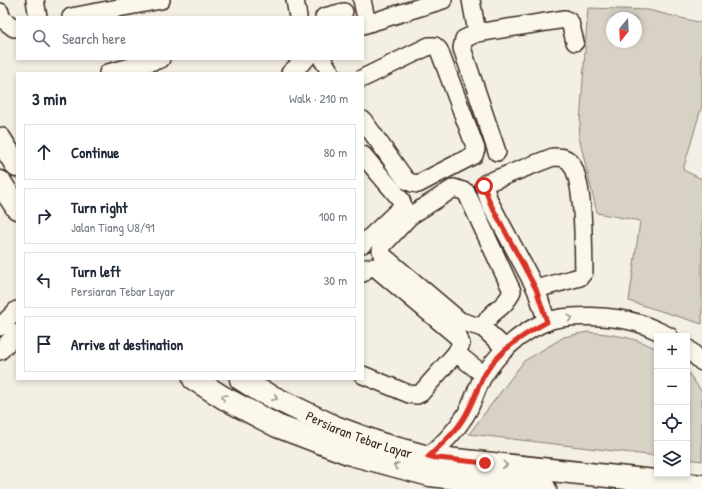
<!DOCTYPE html>
<meta charset="utf-8">
<style>
body{margin:0;font-family:"Patrick Hand",sans-serif;background:#f2f2f3;color:#1f2937}
.controls{position:absolute;right:12px;bottom:12px;display:grid;overflow:hidden;border-radius:0px;box-shadow:0 2px 6px #0003}
.controls button{width:36px;height:36px;display:grid;place-items:center;padding:0;border:0;border-bottom:1px solid #e0e1e3;background:#fff;color:#1f2937;font:20px sans-serif}
.compass{position:absolute;left:606px;top:12px;width:36px;height:36px;border-radius:50%;background:#fff;box-shadow:0 2px 6px #0003;rotate:198deg}
.stop{position:absolute;width:12px;height:12px;margin:-9px;border:3px solid #d93025;border-radius:50%;background:#fff}
.stop.end{background:#d93025;border-color:#fff;box-shadow:0 1px 4px #0008}
.list{margin:0;padding:0;list-style:none}
h2{display:flex;justify-content:space-between;align-items:center;height:52px;margin:0;padding:0 16px;font-size:17px}
h2 small{font-size:13px;font-weight:400;color:#747a83}
.list li{display:grid;grid-template-columns:26px 1fr auto;gap:12px;align-items:center;box-sizing:border-box;height:56px;margin:0 8px 8px;padding:0 8px;border:1px solid #e0e1e3;border-radius:0px}
.list b{display:block;font-size:15px;white-space:nowrap}
.list p{margin:0;font-size:13px;white-space:nowrap;color:#747a83}
.list em{font-size:13px;font-style:normal;color:#747a83}
.icon{flex:none;width:22px;height:22px;fill:none;stroke:currentColor;stroke-width:2;stroke-linecap:round;stroke-linejoin:round}
.map{position:relative;flex:none;width:702px;height:489px;overflow:hidden}
.search{position:absolute;background:#fff;box-shadow:0 2px 6px #0003;left:16px;top:16px;width:348px;height:44px;display:flex;align-items:center;gap:10px;box-sizing:border-box;padding:0 14px;border-radius:0px;color:#747a83;font-size:15px}
.panel{position:absolute;background:#fff;box-shadow:0 2px 6px #0003;left:16px;top:72px;width:348px;height:308px;border-radius:0px}
.map>svg:first-child{display:block}
.green{fill:#d8d1c6;stroke:#8a7e72;fill-rule:evenodd}
.lines{fill:none;stroke-linecap:round;stroke-linejoin:round}
.minor-casing{stroke:#3b2a1e;stroke-width:20}
.major-casing{stroke:#3b2a1e;stroke-width:25}
.minor{stroke:#fbf7ec;stroke-width:17}
.major{stroke:#fbf7ec;stroke-width:22}
.oneway{stroke:#9b9085}
.route{stroke:#d93025;stroke-width:5}
.labels{text-anchor:middle;dominant-baseline:central;stroke-width:3.5;stroke-linejoin:round;paint-order:stroke}
.street-label{font-size:14px;fill:#3b2a1e;stroke:#fbf7ec}
</style>
<div class="map">
<svg width="702" height="489" viewBox="0 0 702 489">
<rect width="100%" height="100%" fill="#f3efe4"/>
<filter id="ink" filterUnits="userSpaceOnUse"><feTurbulence type="fractalNoise" baseFrequency=".025" numOctaves="2"/><feDisplacementMap in="SourceGraphic" scale="8" xChannelSelector="R" yChannelSelector="G"/><feConvolveMatrix kernelMatrix="1 2 1 2 8 2 1 2 1" color-interpolation-filters="sRGB"/></filter>
<g filter="url(#ink)">
<!-- green -->
<g class="green">
<path d="M588,8L648,10L702,23V105L683,170L702,179V324L629,301L640,221L597,213L579,137ZM612,18H636V42H612Z"/>
<path d="M587,332C612,334 635,337 657,349V456L469,434L524,361L564,337Z"/>
<path d="M687,371L702,392V461L687,459Z"/>
</g>
<g class="lines">
<defs>
<g id="minor">
<path d="M35,0L38,17"/>
<path d="M295,0L298,17"/>
<path d="M362,0L367,23"/>
<path d="M471,0L477,33"/>
<path d="M0,12L1,18L14,28H17"/>
<path d="M71,17L161,0"/>
<path d="M324,17L344,12"/>
<path d="M363,25L443,0"/>
<path d="M322,59L331,73"/>
<path d="M108,73L161,59"/>
<path d="M290,73L306,59"/>
<path d="M363,78L429,46H435L439,50L476,149L474,155L418,184L412,183L406,180L363,120"/>
<path d="M497,152L462,48L464,39L477,33L565,19L570,22L575,42"/>
<path d="M363,155L401,200L403,206L363,244"/>
<path d="M553,157C560,157 565,157 570,162C585,180 583,248 584,272L580,277L536,289L490,203L484,186L486,183Z"/>
<path d="M454,188L466,192L512,291C505,310 490,309 483,328L460,321L382,255L381,250L383,245L410,216Z"/>
<path d="M363,273L366,268L372,267L377,269L458,337L461,344L456,353L421,393L417,395L409,394L363,375"/>
<path d="M536,289L547,322"/>
<path d="M0,327L17,310"/>
<path d="M483,328L506,349"/>
<path d="M687,348L702,362"/>
<path d="M0,351L17,333"/>
<path d="M456,353L484,375"/>
<path d="M428,457C442,445 455,432 465,416C473,404 476,388 484,375C499,352 520,333 545,322C567,313 616,316 638,323C649,326 659,332 669,336"/>
</g>
<g id="major">
<path d="M0,139L17,166"/>
<path d="M0,182L17,208"/>
<path d="M194,379L224,398L277,426L351,454L430,475L545,489"/>
<path id="s1" d="M241,379L260,391L335,427L381,444L428,457L702,486"/>
</g>
</defs>
<!-- minor casing -->
<use href="#minor" class="minor-casing"/>
<!-- major casing -->
<use href="#major" class="major-casing"/>
<!-- minor -->
<use href="#minor" class="minor"/>
<!-- major -->
<use href="#major" class="major"/>
</g>
<!-- one-way arrows -->
<defs><path id="oneway-chevron" d="M-2-3.5L2.5 0L-2 3.5" fill="none" stroke-width="1.6" stroke-linecap="round" stroke-linejoin="round"/></defs>
<g class="oneway">
<use href="#oneway-chevron" transform="translate(570 318) rotate(-9)"/>
<use href="#oneway-chevron" transform="translate(224 397) rotate(-150)"/>
<use href="#oneway-chevron" transform="translate(275 398) rotate(25)"/>
<use href="#oneway-chevron" transform="translate(505 465) rotate(6)"/>
<use href="#oneway-chevron" transform="translate(396 466) rotate(-165)"/>
</g>
</g>
<g class="lines" filter="url(#ink)">
<!-- route -->
<path class="route" d="M484,186L490,203L536,289L547,322C522,335 497,352 483,377C477,390 472,404 465,416C456,432 442,444 428,457L485,463"/>
</g>
<g class="labels">
<!-- street labels -->
<g class="street-label">
<text stroke="none"><textPath href="#s1" startOffset="131">Persiaran Tebar Layar</textPath></text>
</g>
</g>
</svg>
<div class="controls">
<button>+</button>
<button>−</button>
<button><svg class="icon" aria-label="locate" viewBox="0 0 24 24"><circle cx="12" cy="12" r="6"/><path d="M12 2v4M12 18v4M2 12h4M18 12h4"/></svg></button>
<button><svg class="icon" aria-label="layers" viewBox="0 0 24 24"><path d="M12 4l9 5-9 5-9-5zM3 14l9 5 9-5"/></svg></button>
</div>
<svg class="compass" viewBox="-18 -18 36 36"><path d="M0-13l5 13h-10z" fill="#e53935"/><path d="M0 13l5-13h-10z" fill="#747a83"/></svg>
<div class="stop" style="left:484px;top:186px"></div>
<div class="stop end" style="left:485px;top:463px"></div>
<div class="search"><svg class="icon" aria-label="search" viewBox="0 0 24 24"><circle cx="10" cy="10" r="6"/><path d="M15 15l6 6"/></svg>Search here</div>
<section class="panel">
<h2>3 min<small>Walk · 210 m</small></h2>
<ul class="list">
<li><svg class="icon" aria-label="ahead" viewBox="0 0 24 24"><path d="M12 20V5M6 11l6-6 6 6"/></svg><div><b>Continue</b></div><em>80 m</em></li>
<li><svg class="icon" aria-label="right" viewBox="0 0 24 24"><path d="M7 20v-9h11M14 6l5 5-5 5"/></svg><div><b>Turn right</b><p>Jalan Tiang U8/91</p></div><em>100 m</em></li>
<li><svg class="icon" aria-label="left" viewBox="0 0 24 24"><path d="M17 20v-9H6M10 6l-5 5 5 5"/></svg><div><b>Turn left</b><p>Persiaran Tebar Layar</p></div><em>30 m</em></li>
<li><svg class="icon" aria-label="arrive" viewBox="0 0 24 24"><path d="M6 21V4h12l-3 4 3 4H6"/></svg><div><b>Arrive at destination</b></div></li>
</ul>
</section>
</div>
